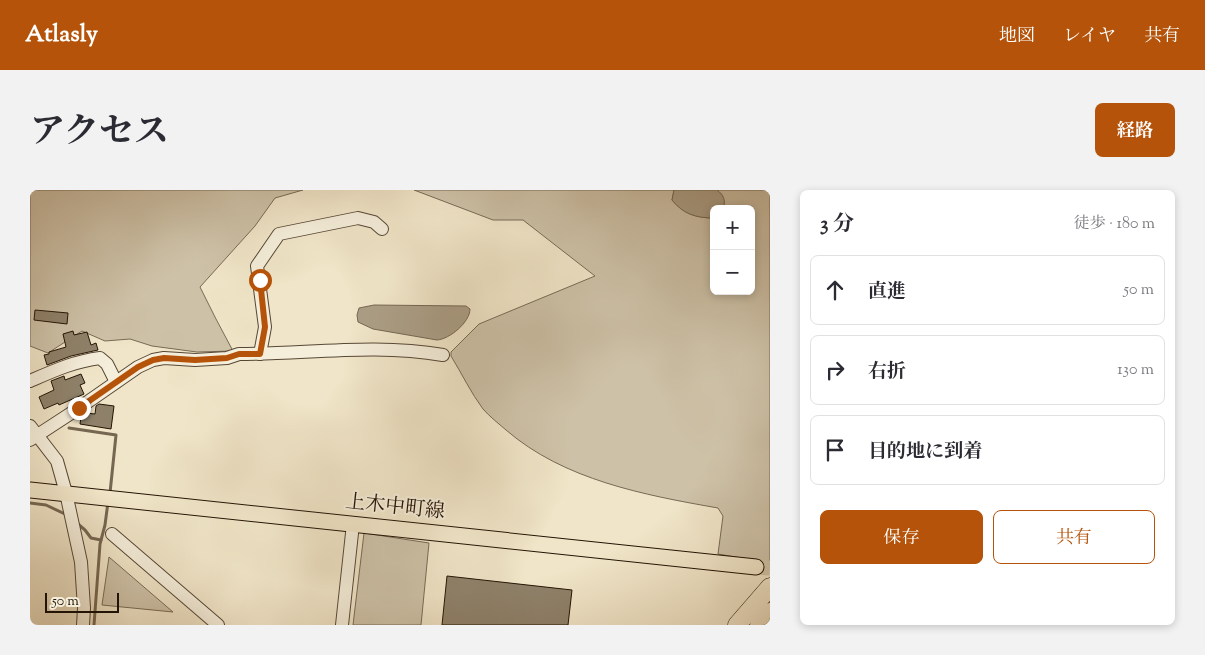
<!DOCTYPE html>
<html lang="ja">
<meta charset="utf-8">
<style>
body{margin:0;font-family:"Sorts Mill Goudy","Noto Serif JP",serif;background:#f2f2f3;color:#2b2b33}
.controls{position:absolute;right:15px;top:15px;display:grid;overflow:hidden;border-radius:8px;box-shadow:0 2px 8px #0003}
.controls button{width:45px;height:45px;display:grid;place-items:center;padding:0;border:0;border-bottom:1px solid #e1e1e2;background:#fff;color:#2b2b33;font:25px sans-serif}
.scale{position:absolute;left:15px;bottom:12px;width:74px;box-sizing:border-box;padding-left:5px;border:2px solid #241405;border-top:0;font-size:14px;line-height:18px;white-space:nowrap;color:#241405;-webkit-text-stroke:4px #f5eedb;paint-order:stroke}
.stop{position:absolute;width:15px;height:15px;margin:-11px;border:4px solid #b45309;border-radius:50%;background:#fff}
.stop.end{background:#b45309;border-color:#fff;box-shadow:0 1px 5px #0008}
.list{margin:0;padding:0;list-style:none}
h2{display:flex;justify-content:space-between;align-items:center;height:65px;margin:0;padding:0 20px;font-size:21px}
h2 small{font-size:16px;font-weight:400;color:#7c7c81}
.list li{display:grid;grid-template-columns:32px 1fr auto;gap:15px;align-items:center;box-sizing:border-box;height:70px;margin:0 10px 10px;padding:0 10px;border:1px solid #e1e1e2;border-radius:8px}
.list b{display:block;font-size:19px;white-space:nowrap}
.list em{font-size:16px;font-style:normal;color:#7c7c81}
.actions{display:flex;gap:10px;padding:15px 20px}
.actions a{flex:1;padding:11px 0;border:1px solid #b45309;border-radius:8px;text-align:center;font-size:18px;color:#b45309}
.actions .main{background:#b45309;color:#fff}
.icon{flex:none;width:28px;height:28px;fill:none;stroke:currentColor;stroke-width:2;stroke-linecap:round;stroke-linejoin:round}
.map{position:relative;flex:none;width:740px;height:435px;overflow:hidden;border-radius:8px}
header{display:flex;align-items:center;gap:30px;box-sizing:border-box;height:70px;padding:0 25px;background:#b45309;color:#fff}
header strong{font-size:24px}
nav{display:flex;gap:28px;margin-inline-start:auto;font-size:18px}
.intro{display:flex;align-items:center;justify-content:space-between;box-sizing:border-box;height:120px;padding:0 30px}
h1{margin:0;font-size:35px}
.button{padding:12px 22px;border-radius:8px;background:#b45309;color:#fff;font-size:18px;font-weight:700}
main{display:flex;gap:30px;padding:0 30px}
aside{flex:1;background:#fff;border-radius:8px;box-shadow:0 2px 8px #0003}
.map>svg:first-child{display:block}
.green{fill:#cdc1a7;stroke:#786a56}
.water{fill:#ab9e86;stroke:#756752}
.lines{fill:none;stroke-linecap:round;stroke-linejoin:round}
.stream{stroke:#756752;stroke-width:3}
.building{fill:#8e816a;stroke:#241405}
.major-tunnel{stroke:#d1c6ab;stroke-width:15;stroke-dasharray:15 8;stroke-linecap:butt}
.minor-casing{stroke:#574836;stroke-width:14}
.major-casing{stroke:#241405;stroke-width:17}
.highway-casing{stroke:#241405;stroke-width:19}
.minor{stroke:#f5eedb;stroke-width:12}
.major{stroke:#f0e5c8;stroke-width:15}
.highway{stroke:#f0e5c8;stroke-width:18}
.route{stroke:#b45309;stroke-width:6}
.labels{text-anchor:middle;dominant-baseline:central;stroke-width:4;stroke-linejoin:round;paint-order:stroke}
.street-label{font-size:20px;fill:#241405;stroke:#f5eedb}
</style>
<header>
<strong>Atlasly</strong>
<nav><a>地図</a><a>レイヤ</a><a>共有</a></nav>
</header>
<div class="intro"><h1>アクセス</h1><a class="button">経路</a></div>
<main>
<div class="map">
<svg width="740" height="435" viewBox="0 0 740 435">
<rect width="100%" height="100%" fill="#f0e5c8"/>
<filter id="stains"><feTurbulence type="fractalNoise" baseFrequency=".004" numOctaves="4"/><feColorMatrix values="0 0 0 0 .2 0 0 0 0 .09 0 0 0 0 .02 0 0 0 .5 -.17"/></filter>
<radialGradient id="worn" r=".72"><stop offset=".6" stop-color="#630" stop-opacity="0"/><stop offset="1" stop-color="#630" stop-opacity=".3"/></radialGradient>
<!-- green -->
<g class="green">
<path d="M0,0H273L245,8L225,36L170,97L186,129L203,161L167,162L122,156L100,149L75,151L52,141L18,163L0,156Z"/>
<path d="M384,0H644L642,10C654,24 666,28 684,28V101H721V19H693C695,11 693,5 687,0H740V373L688,364L693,326L688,318C614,305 534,290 476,240C468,233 460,227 453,219C441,203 432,184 421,166V162L449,134L565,86L493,30H463Z"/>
<path d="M334,343L399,353L391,435H323Z"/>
<path d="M79,367L143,422L72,415Z"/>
</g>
<!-- water -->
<g class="water">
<path d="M644,0H687C694,5 696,11 693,19H684V28C666,28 653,24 642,10Z"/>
<path d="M344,115L436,116L440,119C440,132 420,149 407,150L343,139L328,132L327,125L329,118Z"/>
</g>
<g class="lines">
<!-- stream -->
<g class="stream">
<path d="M39,238L86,245L80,303"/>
<path d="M0,313L16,315L37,325"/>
<path d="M48,334L55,340L61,348L71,350"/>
<path d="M64,435L70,354L75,335L78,312"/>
</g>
</g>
<!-- building -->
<g class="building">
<path d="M5,120L38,123L37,134L4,130Z"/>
<path d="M43,141L44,145L57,142L61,155L66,153L68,160L41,166L17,175L14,165L19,164V162L36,157L33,144Z"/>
<path d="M51,184L55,193L50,195L54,204L29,215L28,213L14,219L9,207L24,200L21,191L34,186L35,190Z"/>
<path d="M69,214L84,216L81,239L50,234L51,227L56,223L65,224L66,216Z"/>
<path d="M417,386L542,400L538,435H412Z"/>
</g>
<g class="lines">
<!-- major-tunnel -->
<path class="major-tunnel" d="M726,377L740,378"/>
<defs>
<g id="minor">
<path d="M230,164L235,137L227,76L249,44L328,28L344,32L352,39"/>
<path d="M0,191C23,181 45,171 70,168L77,174L86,192"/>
<path d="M0,236L27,271L36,303L51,372L54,418L53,435"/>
<path d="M0,250L49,218L108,177L123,170L134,168L165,170L197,168L209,164C277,164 346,153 413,165"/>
<path d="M82,344L188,435"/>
<path d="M312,435L323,334"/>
</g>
<path id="major" d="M0,300L726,377"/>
<g id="highway">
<path d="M707,435L740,397"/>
<path d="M729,435L740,422"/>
</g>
</defs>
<!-- minor casing -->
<use href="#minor" class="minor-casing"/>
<!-- major casing -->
<use href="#major" class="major-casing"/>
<!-- highway casing -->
<use href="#highway" class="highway-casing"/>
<!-- minor -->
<use href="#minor" class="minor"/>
<!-- major -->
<use href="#major" class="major"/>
<!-- highway -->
<use href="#highway" class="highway"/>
</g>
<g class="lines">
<!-- route -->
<path class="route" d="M49,218L108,177L123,170L134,168L165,170L197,168L209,164H230L235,137L230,90"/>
</g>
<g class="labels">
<!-- street labels -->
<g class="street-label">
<text transform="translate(365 318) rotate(6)">上木中町線</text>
</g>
</g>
<rect width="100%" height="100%" filter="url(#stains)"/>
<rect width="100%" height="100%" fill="url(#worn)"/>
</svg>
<div class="controls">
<button>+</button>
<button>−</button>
</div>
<div class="scale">50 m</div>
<div class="stop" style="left:230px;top:90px"></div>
<div class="stop end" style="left:49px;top:218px"></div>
</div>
<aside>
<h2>3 分<small>徒歩 · 180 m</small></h2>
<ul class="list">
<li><svg class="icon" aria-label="ahead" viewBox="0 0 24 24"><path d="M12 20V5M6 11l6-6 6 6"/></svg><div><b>直進</b></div><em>50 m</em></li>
<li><svg class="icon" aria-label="right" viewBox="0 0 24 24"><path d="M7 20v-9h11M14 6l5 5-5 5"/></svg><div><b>右折</b></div><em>130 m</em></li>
<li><svg class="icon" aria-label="arrive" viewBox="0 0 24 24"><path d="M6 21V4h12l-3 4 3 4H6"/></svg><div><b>目的地に到着</b></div></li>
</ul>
<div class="actions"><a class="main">保存</a><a>共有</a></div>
</aside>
</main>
